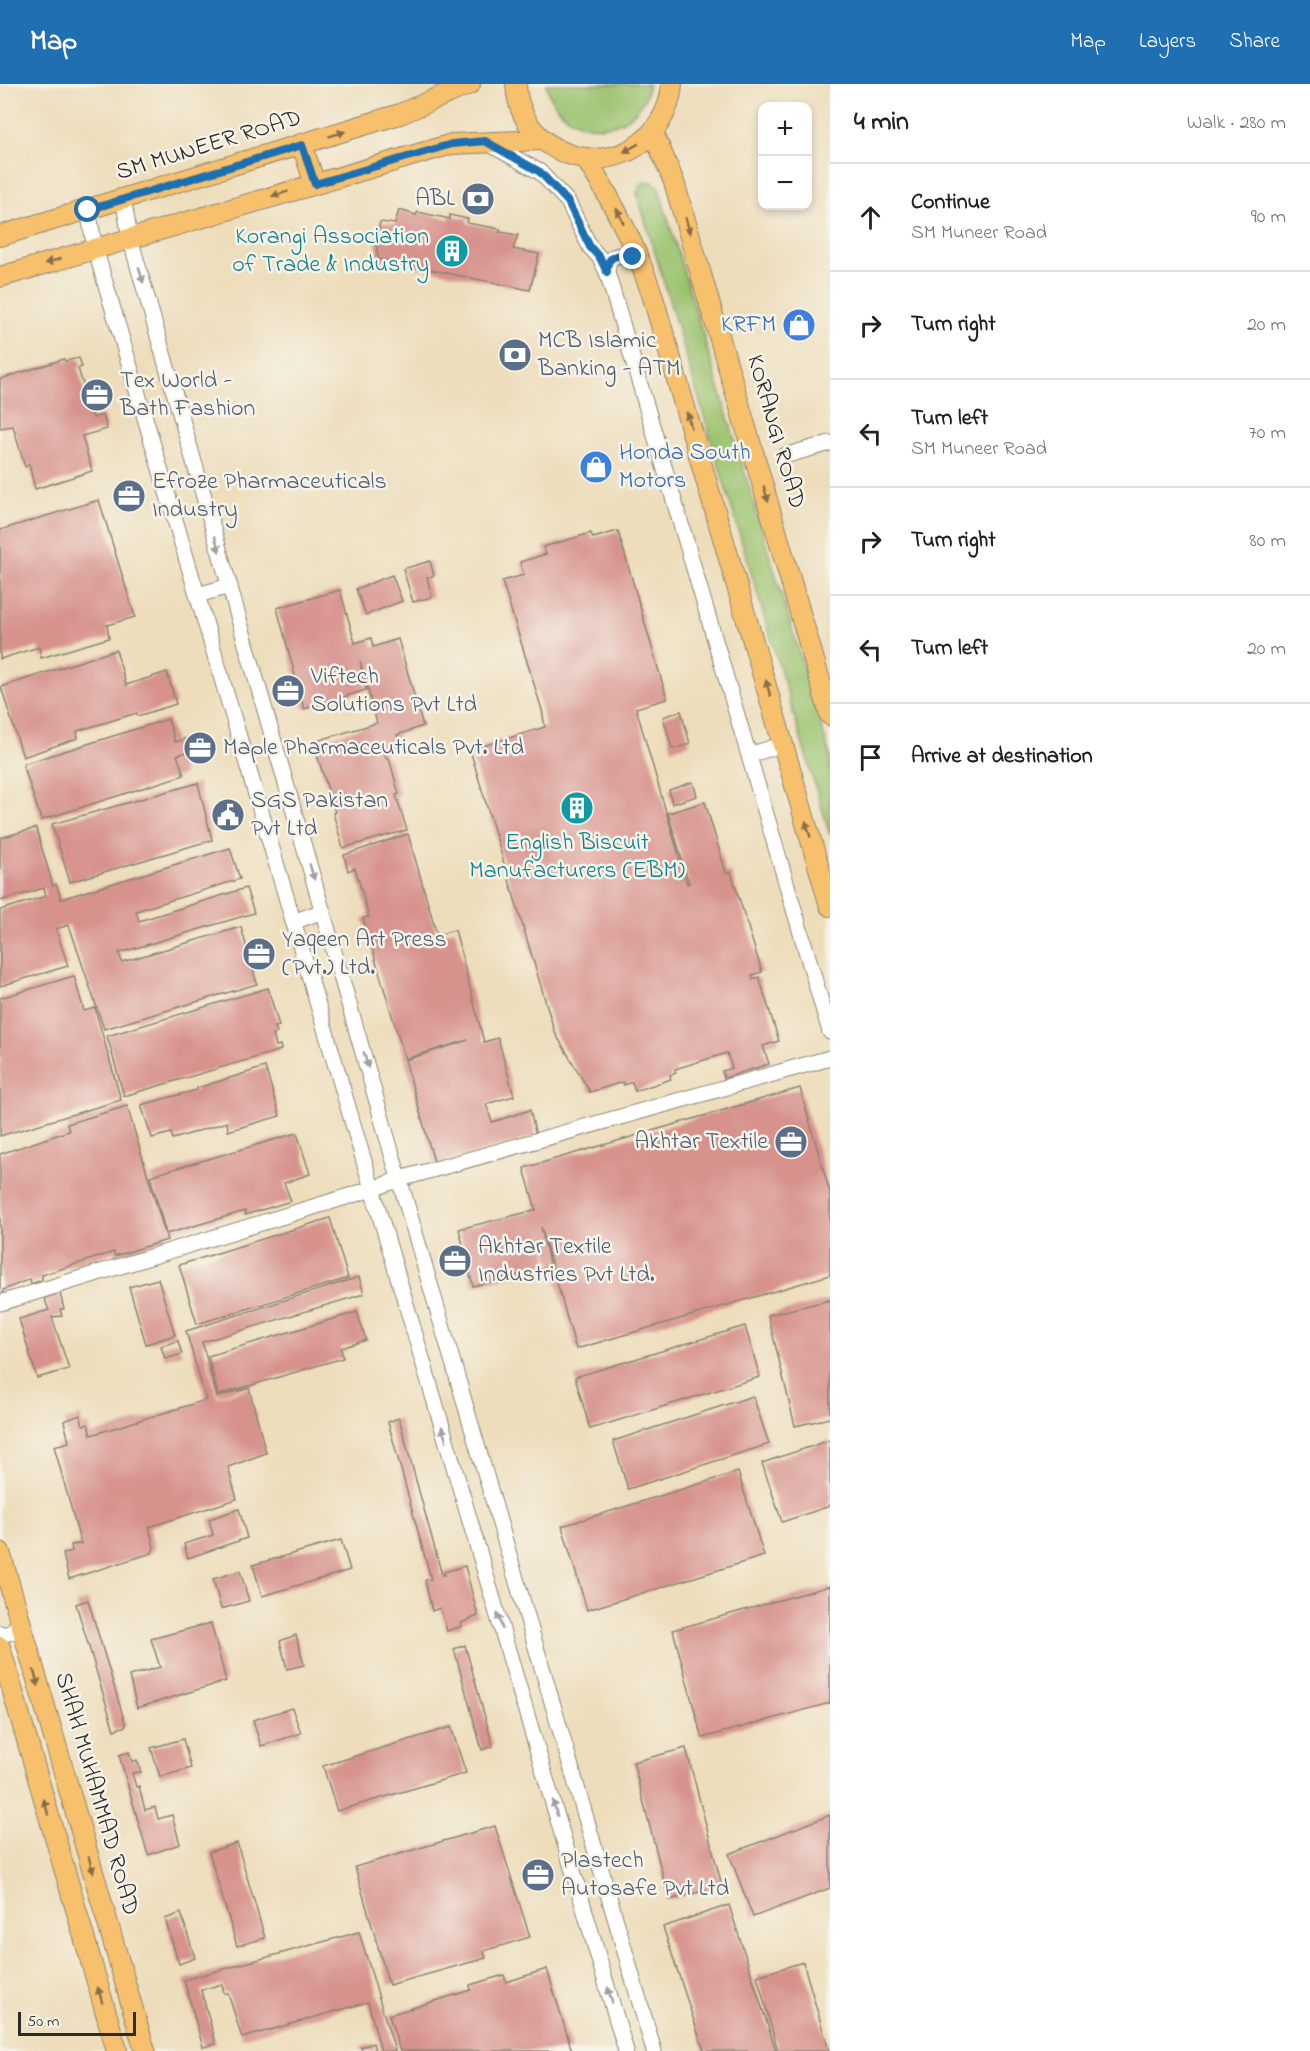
<!DOCTYPE html>
<meta charset="utf-8">
<style>
body{margin:0;font-family:"Indie Flower",sans-serif;background:#f2f2f2;color:#202124}
.controls{position:absolute;right:18px;top:18px;display:grid;overflow:hidden;border-radius:12px;box-shadow:0 3px 9px #0003}
.controls button{width:54px;height:54px;display:grid;place-items:center;padding:0;border:0;border-bottom:2px solid #e0e0e0;background:#fff;color:#202124;font:30px sans-serif}
.scale{position:absolute;left:18px;bottom:15px;width:118px;box-sizing:border-box;padding-left:6px;border:3px solid #2b2b2b;border-top:0;font-size:16px;line-height:21px;white-space:nowrap;color:#2b2b2b;-webkit-text-stroke:4px #f7f3e8;paint-order:stroke}
.stop{position:absolute;width:18px;height:18px;margin:-14px;border:4px solid #1f6fb2;border-radius:50%;background:#fff}
.stop.end{background:#1f6fb2;border-color:#fff;box-shadow:0 2px 6px #0008}
.list{margin:0;padding:0;list-style:none}
h2{display:flex;justify-content:space-between;align-items:center;height:78px;margin:0;padding:0 24px;font-size:26px}
h2 small{font-size:20px;font-weight:400;color:#757577}
.list li{display:grid;grid-template-columns:39px 1fr auto;gap:18px;align-items:center;box-sizing:border-box;height:108px;padding:0 24px;border-top:2px solid #e0e0e0}
.list b{display:block;font-size:22px;white-space:nowrap}
.list p{margin:0;font-size:20px;white-space:nowrap;color:#757577}
.list em{font-size:20px;font-style:normal;color:#757577}
.icon{flex:none;width:33px;height:33px;fill:none;stroke:currentColor;stroke-width:2;stroke-linecap:round;stroke-linejoin:round}
.map{position:relative;flex:none;width:830px;height:1967px;overflow:hidden}
header{display:flex;align-items:center;gap:36px;box-sizing:border-box;height:84px;padding:0 30px;background:#1f6fb2;color:#fff}
header strong{font-size:28px}
nav{display:flex;gap:33px;margin-inline-start:auto;font-size:21px}
main{display:flex}
aside{flex:1;background:#fff}
.map>svg:first-child{display:block}
.green{fill:#9ac26d;stroke:#62764c;stroke-width:1.5}
.building{fill:#d7928d}
.lines{fill:none;stroke-linecap:round;stroke-linejoin:round}
.minor-casing{stroke:#8c8473;stroke-width:17}
.major-casing{stroke:#8c8473;stroke-width:22}
.minor{stroke:#fff;stroke-width:15}
.major{stroke:#f7c06c;stroke-width:20}
.oneway{fill:#876e48}
.oneway2{fill:#a0a0a0}
.route{stroke:#1f6fb2;stroke-width:8}
.labels{text-anchor:middle;dominant-baseline:central;stroke-width:5;stroke-linejoin:round;paint-order:stroke}
.street-label{font-size:24px;fill:#2b2b2b;stroke:#f7f3e8}
.service-label{font-size:24px;fill:#4e5e75;stroke:#f7f3e8;text-anchor:start}
.culture-label{font-size:24px;fill:#0d838f;stroke:#f7f3e8;text-anchor:end}
.shop-label{font-size:24px;fill:#366cbe;stroke:#f7f3e8;text-anchor:end}
</style>
<header>
<strong>Map</strong>
<nav><a>Map</a><a>Layers</a><a>Share</a></nav>
</header>
<main>
<div class="map">
<svg width="830" height="1967" viewBox="0 0 830 1967">
<rect width="100%" height="100%" fill="#f7f3e8"/>
<filter id="ink" filterUnits="userSpaceOnUse"><feTurbulence type="fractalNoise" baseFrequency=".0167" numOctaves="2"/><feDisplacementMap in="SourceGraphic" scale="12" xChannelSelector="R" yChannelSelector="G"/><feConvolveMatrix kernelMatrix="1 2 1 2 8 2 1 2 1" color-interpolation-filters="sRGB"/></filter>
<filter id="wash" filterUnits="userSpaceOnUse"><feTurbulence type="fractalNoise" baseFrequency=".008" numOctaves="4" result="noise"/><feDisplacementMap in="SourceGraphic" scale="24" xChannelSelector="R" yChannelSelector="G"/><feGaussianBlur stdDeviation="1.35" result="paint"/><feColorMatrix in="noise" values="0 0 0 0 0 0 0 0 0 0 0 0 0 0 0 0 0 1.4 0 .05"/><feComposite in="paint" operator="in"/></filter>
<g filter="url(#wash)">
<rect width="100%" height="100%" fill="#edddbb"/>
<!-- green -->
<g class="green">
<path d="M546,0H649C638,58 559,56 546,0Z"/>
<path d="M645,98H652L658,102L830,671V751L637,109L640,102Z"/>
</g>
<g id="blocks">
<!-- building -->
<g class="building">
<path d="M399,126L416,131L418,128L450,135V131L468,135L467,139L500,145V148L518,151L513,165L539,170L530,206L378,175L376,157L380,138L395,140Z"/>
<path d="M79,274L82,283L78,284L93,334L103,331L107,345L82,352L92,387L35,405L29,380L25,383L13,342L0,344V295L64,275L65,277Z"/>
<path d="M99,416L135,533L107,541L109,554L41,574L39,563L0,575V446Z"/>
<path d="M618,447L667,615L636,624L687,800L689,799L668,729L705,718L726,789L731,788L762,888L752,891L753,895L759,893L779,957L763,962L769,980L724,994L722,987L732,984L727,969L675,985L676,989L670,991L671,995L635,1007L632,998L624,1001L623,998L590,1008L555,949L470,666L545,643L542,626L502,497L524,491L520,478L546,470L543,463L591,449L593,454Z"/>
<path d="M430,477L434,492L427,493L432,513L413,518L403,485Z"/>
<path d="M392,491L402,517L366,531L356,505Z"/>
<path d="M340,506L355,559L371,554L373,563L398,555L423,642L397,651L401,662L384,668L387,675L389,674L399,710L396,711L407,746L343,764L333,729L335,728L313,658L377,639L360,577L366,606L304,625L277,524Z"/>
<path d="M116,566L126,601L167,588L176,620L138,632L137,629L77,647L78,654L23,673L1,603Z"/>
<path d="M681,627L690,660L672,665L663,633Z"/>
<path d="M168,635L175,658L191,653L195,666L177,671L184,691L41,736L23,680Z"/>
<path d="M693,698L697,712L672,720L669,706Z"/>
<path d="M198,699L212,756L70,798L52,740Z"/>
<path d="M36,744L53,802L56,800L61,815L230,764L240,795L136,827L139,837L246,804L254,829L119,869L122,878L241,843L257,900L104,945L69,841L56,845L68,882L0,902V826L46,812L44,804L0,817V754Z"/>
<path d="M408,750L437,851L455,846L484,958L498,954L514,1012L486,1020L492,1038L530,1026L536,1052L435,1081L405,976L468,956L405,975L363,834L369,833L355,784L348,787L344,771Z"/>
<path d="M74,892L84,927L95,924L121,1016L0,1052V914Z"/>
<path d="M268,904L279,942L275,943L277,949L273,951L276,962L280,961L281,966L124,1012L107,952Z"/>
<path d="M265,983L280,1032L228,1047L227,1038L173,1055L171,1049L152,1054L141,1021L197,1006V1004Z"/>
<path d="M800,1004L830,1109V1191L576,1265L541,1143L550,1183L473,1202L459,1145L536,1126L524,1084Z"/>
<path d="M127,1022L167,1156L115,1172L114,1168L42,1191V1196L31,1200L30,1195L3,1206V1210L0,1212V1070L69,1047L67,1040Z"/>
<path d="M297,1049L310,1090L284,1099L291,1117L245,1131V1127L166,1150L150,1092Z"/>
<path d="M330,1134L348,1194L197,1240L179,1181Z"/>
<path d="M359,1193L364,1210L202,1258L217,1313L249,1304L266,1369L228,1383L237,1415L149,1443L154,1463L152,1469L69,1495L63,1470L72,1467L71,1461L81,1460L54,1362L69,1358L64,1337L80,1331L83,1341L88,1340L91,1351L206,1316L186,1247Z"/>
<path d="M158,1195L175,1251L146,1260L129,1203Z"/>
<path d="M60,1209L64,1225H60L62,1232L52,1233L69,1285L37,1294L19,1235L49,1226L44,1214Z"/>
<path d="M830,1216V1334L795,1342L768,1231Z"/>
<path d="M357,1228L366,1256L341,1264L343,1274L218,1311L208,1272Z"/>
<path d="M745,1242L760,1293L590,1345L575,1293Z"/>
<path d="M178,1257L182,1270L165,1275L161,1262Z"/>
<path d="M753,1312L769,1360L628,1405L613,1357Z"/>
<path d="M399,1334L442,1491H444V1488L465,1482L478,1532L461,1539L462,1542L447,1547L440,1524L432,1527L425,1496L431,1495L388,1338Z"/>
<path d="M830,1356V1422L782,1438L762,1379Z"/>
<path d="M738,1388L764,1472L587,1526L562,1442Z"/>
<path d="M239,1425L247,1454L188,1474L184,1460L213,1451L209,1435Z"/>
<path d="M341,1456L350,1486L262,1512L253,1481Z"/>
<path d="M240,1487L249,1517L221,1525L213,1495Z"/>
<path d="M830,1502V1619L702,1654L673,1546Z"/>
<path d="M88,1516L126,1642L114,1646L76,1520Z"/>
<path d="M211,1539L226,1597L137,1624L129,1592L160,1583L151,1555Z"/>
<path d="M296,1551L304,1581L287,1585L280,1557Z"/>
<path d="M465,1561L493,1662L482,1666L454,1565Z"/>
<path d="M292,1624L301,1649L261,1662L253,1636Z"/>
<path d="M451,1643L466,1689L337,1727L323,1682Z"/>
<path d="M183,1655L191,1684L160,1693L151,1664Z"/>
<path d="M686,1664L722,1802L669,1816L633,1678Z"/>
<path d="M129,1668L132,1678L137,1676L141,1688L132,1689L136,1703L139,1702L145,1726L155,1723L158,1735L172,1731L180,1760L148,1771L119,1671Z"/>
<path d="M830,1731V1804L753,1833L729,1770Z"/>
<path d="M495,1742L530,1853L484,1867L486,1874L389,1901L355,1783Z"/>
<path d="M237,1759L265,1854L237,1862L209,1768Z"/>
<path d="M729,1821L776,1967H704L663,1843Z"/>
<path d="M181,1829L195,1874L179,1880L165,1835Z"/>
<path d="M359,1848L395,1967H381L368,1918L242,1954L228,1909H224L222,1900L201,1906L216,1960L203,1963L184,1896Z"/>
<path d="M803,1878L829,1967H778L757,1892Z"/>
<path d="M547,1885L572,1967H400L389,1931L471,1906L470,1901L504,1891L506,1898Z"/>
<path d="M373,1959L375,1967H362L361,1963Z"/>
</g>
</g>
</g>
<g filter="url(#ink)">
<use href="#blocks" fill-opacity="0" stroke="#8c8473" stroke-width="1.5"/>
<g class="lines">
<defs>
<g id="minor">
<path d="M486,58L540,88L568,118L590,163L600,174L607,188L830,948"/>
<path d="M123,114L130,154C303,759 474,1364 654,1967"/>
<path d="M88,126L95,164L626,1967"/>
<path d="M607,188L609,176C619,167 630,172 641,178"/>
<path d="M784,372L830,359"/>
<path d="M197,511L230,502"/>
<path d="M749,671L784,660"/>
<path d="M293,838L323,827"/>
<path d="M0,1219L372,1105L400,1095L830,974"/>
<path d="M0,1549L3,1551L12,1548L19,1538"/>
</g>
<g id="major">
<path d="M516,0C519,75 618,103 659,39C667,27 671,14 672,0"/>
<path d="M653,48L674,98L830,631"/>
<path d="M302,61L315,100"/>
<path d="M586,75C614,119 635,160 652,210L830,822"/>
<path d="M0,152L400,30L470,0"/>
<path d="M0,193L452,60L541,56"/>
<path d="M0,1468L145,1967"/>
<path d="M0,1563L117,1967"/>
</g>
</defs>
<!-- minor casing -->
<use href="#minor" class="minor-casing"/>
<!-- major casing -->
<use href="#major" class="major-casing"/>
<!-- minor -->
<use href="#minor" class="minor"/>
<!-- major -->
<use href="#major" class="major"/>
</g>
<!-- one-way arrows -->
<defs><path id="oneway-solid" d="M-6-.8H1V-3.2L6.5 0L1 3.2V.8H-6Z" transform="scale(1.5)"/></defs>
<g class="oneway">
<use href="#oneway-solid" transform="translate(337 50) rotate(-17)"/>
<use href="#oneway-solid" transform="translate(631 64) rotate(151)"/>
<use href="#oneway-solid" transform="translate(280 110) rotate(163)"/>
<use href="#oneway-solid" transform="translate(620 132) rotate(-116)"/>
<use href="#oneway-solid" transform="translate(688 142) rotate(73)"/>
<use href="#oneway-solid" transform="translate(53 177) rotate(163)"/>
<use href="#oneway-solid" transform="translate(689 336) rotate(-106)"/>
<use href="#oneway-solid" transform="translate(766 410) rotate(74)"/>
<use href="#oneway-solid" transform="translate(768 604) rotate(-106)"/>
<use href="#oneway-solid" transform="translate(808 745) rotate(-106)"/>
<use href="#oneway-solid" transform="translate(36 1594) rotate(73)"/>
<use href="#oneway-solid" transform="translate(46 1723) rotate(-106)"/>
<use href="#oneway-solid" transform="translate(91 1781) rotate(74)"/>
<use href="#oneway-solid" transform="translate(100 1911) rotate(-106)"/>
</g>
<g class="oneway2">
<use href="#oneway-solid" transform="translate(141 191) rotate(74)"/>
<use href="#oneway-solid" transform="translate(217 460) rotate(74)"/>
<use href="#oneway-solid" transform="translate(312 788) rotate(74)"/>
<use href="#oneway-solid" transform="translate(366 976) rotate(74)"/>
<use href="#oneway-solid" transform="translate(444 1350) rotate(-106)"/>
<use href="#oneway-solid" transform="translate(500 1537) rotate(-106)"/>
<use href="#oneway-solid" transform="translate(555 1724) rotate(-106)"/>
<use href="#oneway-solid" transform="translate(610 1911) rotate(-106)"/>
</g>
</g>
<g class="lines" filter="url(#ink)">
<!-- route -->
<path class="route" d="M88,126L302,61L315,100L452,60L485,57L540,88L568,118L590,163L600,174L607,188C606,171 619,169 633,173"/>
</g>
<!-- icons -->
<defs>
<symbol id="bank-disc" viewBox="-11 -11 22 22"><circle r="9.5" fill="#5c6f8a" stroke="#f7f3e8"/><path d="M-6-4H6V4H-6ZM0-2.3a2.3 2.3 0 1 0 0 4.6a2.3 2.3 0 1 0 0-4.6Z" fill="#fff"/></symbol>
<symbol id="building-disc" viewBox="-11 -11 22 22"><circle r="9.5" fill="#0f9aa8" stroke="#f7f3e8"/><path d="M-4-6H4V6H1V3H-1V6H-4ZM-2.5-4.3h1.7v1.8h-1.7ZM.8-4.3h1.7v1.8H.8ZM-2.5-1h1.7V.8h-1.7ZM.8-1h1.7V.8H.8Z" fill="#fff"/></symbol>
<symbol id="shop-disc" viewBox="-11 -11 22 22"><circle r="9.5" fill="#3f7fe0" stroke="#f7f3e8"/><path d="M-5-2.5h2.3a2.7 3.5 0 0 1 5.4 0H5L5.5 6h-11ZM-1.5-2.5h3a1.5 2.3 0 0 0-3 0Z" fill="#fff"/></symbol>
<symbol id="office-disc" viewBox="-11 -11 22 22"><circle r="9.5" fill="#5c6f8a" stroke="#f7f3e8"/><path d="M-6-3h4V-5.5h4V-3h4V5H-6ZM-1-4.5V-3h2v-1.5ZM-6 0V1H6V0Z" fill="#fff"/></symbol>
<symbol id="civic-disc" viewBox="-11 -11 22 22"><circle r="9.5" fill="#5c6f8a" stroke="#f7f3e8"/><path d="M-.6-6.5H3V-4.5H.6V-3L4-1V1h2V6H-6V1h2V-1L-.6-3ZM-1.2 2.5V6h2.4V2.5Z" fill="#fff"/></symbol>
</defs>
<g fill-rule="evenodd">
<use href="#bank-disc" x="459" y="96" width="38" height="38"/>
<use href="#building-disc" x="433" y="148" width="38" height="38"/>
<use href="#shop-disc" x="780" y="222" width="38" height="38"/>
<use href="#bank-disc" x="496" y="252" width="38" height="38"/>
<use href="#office-disc" x="78" y="292" width="38" height="38"/>
<use href="#shop-disc" x="577" y="364" width="38" height="38"/>
<use href="#office-disc" x="110" y="393" width="38" height="38"/>
<use href="#office-disc" x="269" y="588" width="38" height="38"/>
<use href="#office-disc" x="181" y="645" width="38" height="38"/>
<use href="#building-disc" x="558" y="705" width="38" height="38"/>
<use href="#civic-disc" x="209" y="712" width="38" height="38"/>
<use href="#office-disc" x="240" y="851" width="38" height="38"/>
<use href="#office-disc" x="772" y="1039" width="38" height="38"/>
<use href="#office-disc" x="436" y="1158" width="38" height="38"/>
<use href="#office-disc" x="519" y="1772" width="38" height="38"/>
</g>
<g class="labels">
<!-- street labels -->
<g class="street-label">
<text transform="translate(209 62) rotate(-17)">SM MUNEER ROAD</text>
<text transform="translate(775 348) rotate(74)">KORANGI ROAD</text>
<text transform="translate(96 1710) rotate(74)">SHAH MUHAMMAD ROAD</text>
</g>
<!-- service labels -->
<g class="service-label">
<text x="455" y="115" text-anchor="end">ABL</text>
<text x="538" y="257">MCB Islamic<tspan x="538" dy="28">Banking - ATM</tspan></text>
<text x="120" y="297">Tex World -<tspan x="120" dy="28">Bath Fashion</tspan></text>
<text x="152" y="398">Efroze Pharmaceuticals<tspan x="152" dy="28">Industry</tspan></text>
<text x="311" y="593">Viftech<tspan x="311" dy="28">Solutions Pvt Ltd</tspan></text>
<text x="223" y="664">Maple Pharmaceuticals Pvt. Ltd</text>
<text x="251" y="717">SGS Pakistan<tspan x="251" dy="28">Pvt Ltd</tspan></text>
<text x="282" y="856">Yaqeen Art Press<tspan x="282" dy="28">(Pvt.) Ltd.</tspan></text>
<text x="768" y="1058" text-anchor="end">Akhtar Textile</text>
<text x="478" y="1163">Akhtar Textile<tspan x="478" dy="28">Industries Pvt Ltd.</tspan></text>
<text x="561" y="1777">Plastech<tspan x="561" dy="28">Autosafe Pvt Ltd</tspan></text>
</g>
<!-- culture labels -->
<g class="culture-label">
<text x="429" y="153">Korangi Association<tspan x="429" dy="28">of Trade &amp; Industry</tspan></text>
<text x="577" y="759" text-anchor="middle">English Biscuit<tspan x="577" dy="28">Manufacturers (EBM)</tspan></text>
</g>
<!-- shop labels -->
<g class="shop-label">
<text x="776" y="241">KRFM</text>
<text x="619" y="369" text-anchor="start">Honda South<tspan x="619" dy="28">Motors</tspan></text>
</g>
</g>
</svg>
<div class="controls">
<button>+</button>
<button>−</button>
</div>
<div class="scale">50 m</div>
<div class="stop" style="left:88px;top:126px"></div>
<div class="stop end" style="left:633px;top:173px"></div>
</div>
<aside>
<h2>4 min<small>Walk · 280 m</small></h2>
<ul class="list">
<li><svg class="icon" aria-label="ahead" viewBox="0 0 24 24"><path d="M12 20V5M6 11l6-6 6 6"/></svg><div><b>Continue</b><p>SM Muneer Road</p></div><em>90 m</em></li>
<li><svg class="icon" aria-label="right" viewBox="0 0 24 24"><path d="M7 20v-9h11M14 6l5 5-5 5"/></svg><div><b>Turn right</b></div><em>20 m</em></li>
<li><svg class="icon" aria-label="left" viewBox="0 0 24 24"><path d="M17 20v-9H6M10 6l-5 5 5 5"/></svg><div><b>Turn left</b><p>SM Muneer Road</p></div><em>70 m</em></li>
<li><svg class="icon" aria-label="right" viewBox="0 0 24 24"><path d="M7 20v-9h11M14 6l5 5-5 5"/></svg><div><b>Turn right</b></div><em>80 m</em></li>
<li><svg class="icon" aria-label="left" viewBox="0 0 24 24"><path d="M17 20v-9H6M10 6l-5 5 5 5"/></svg><div><b>Turn left</b></div><em>20 m</em></li>
<li><svg class="icon" aria-label="arrive" viewBox="0 0 24 24"><path d="M6 21V4h12l-3 4 3 4H6"/></svg><div><b>Arrive at destination</b></div></li>
</ul>
</aside>
</main>
